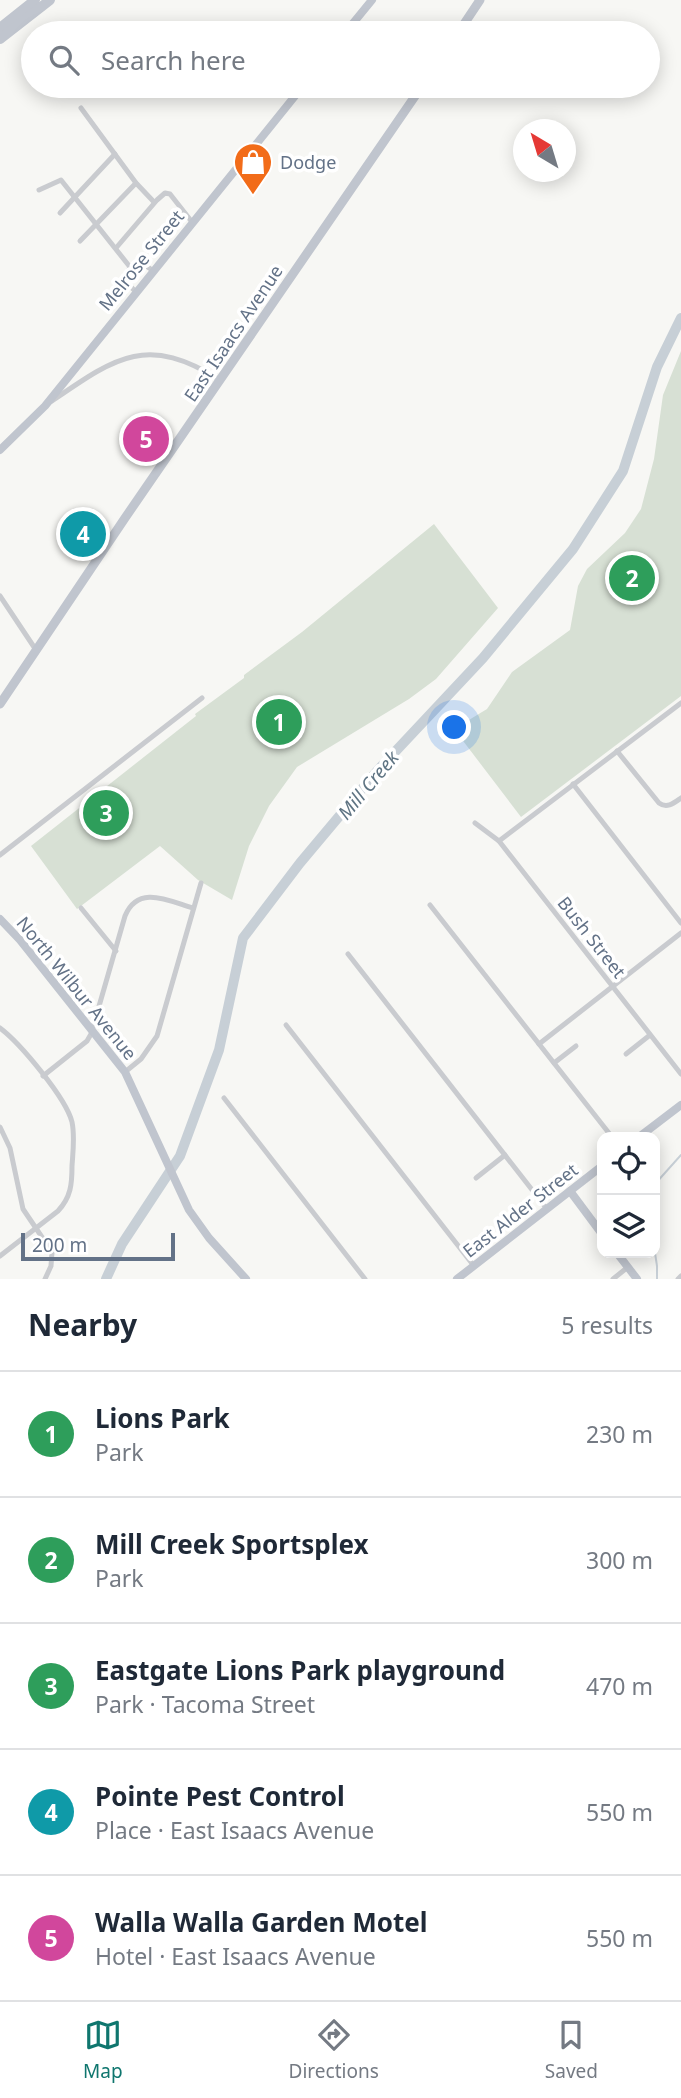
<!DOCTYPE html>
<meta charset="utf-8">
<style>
body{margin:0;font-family:"Noto Sans",sans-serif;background:#f6f6f7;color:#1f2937}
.controls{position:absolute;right:21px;bottom:21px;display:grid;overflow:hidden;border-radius:14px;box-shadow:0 4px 18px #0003}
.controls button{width:63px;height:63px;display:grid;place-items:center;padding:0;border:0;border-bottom:2px solid #e0e1e3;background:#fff;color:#1f2937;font:35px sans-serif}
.compass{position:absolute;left:513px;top:119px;width:63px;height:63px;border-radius:50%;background:#fff;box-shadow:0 4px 18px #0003;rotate:322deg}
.scale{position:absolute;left:21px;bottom:18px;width:154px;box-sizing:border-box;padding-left:7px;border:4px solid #637287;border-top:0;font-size:19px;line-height:24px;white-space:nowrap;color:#637287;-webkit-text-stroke:5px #fff;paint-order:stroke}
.you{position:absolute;left:455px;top:728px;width:24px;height:24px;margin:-18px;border:5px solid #fff;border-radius:50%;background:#1a73e8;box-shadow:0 0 0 10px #1a73e833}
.badge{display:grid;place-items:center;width:46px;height:46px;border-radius:50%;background:#0f766e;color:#fff;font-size:23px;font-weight:700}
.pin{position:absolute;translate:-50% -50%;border:4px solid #fff;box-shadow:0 2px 7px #0006}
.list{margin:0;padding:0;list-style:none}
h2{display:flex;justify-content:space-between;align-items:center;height:91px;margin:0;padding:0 28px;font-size:30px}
h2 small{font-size:23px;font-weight:400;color:#747a83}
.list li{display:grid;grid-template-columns:46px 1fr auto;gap:21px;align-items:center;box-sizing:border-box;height:126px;padding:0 28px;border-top:2px solid #e0e1e3}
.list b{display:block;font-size:26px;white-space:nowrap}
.list p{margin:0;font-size:23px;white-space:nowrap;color:#747a83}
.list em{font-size:23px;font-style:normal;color:#747a83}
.icon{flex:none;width:38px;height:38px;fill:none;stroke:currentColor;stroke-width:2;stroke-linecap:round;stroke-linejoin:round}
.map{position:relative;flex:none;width:681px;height:1279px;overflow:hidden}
.search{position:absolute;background:#fff;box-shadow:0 4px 18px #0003;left:21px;right:21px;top:21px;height:77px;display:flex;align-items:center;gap:18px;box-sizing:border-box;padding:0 24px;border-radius:38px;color:#747a83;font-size:26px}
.sheet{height:721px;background:#fff}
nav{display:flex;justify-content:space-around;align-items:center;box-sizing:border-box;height:98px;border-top:2px solid #e0e1e3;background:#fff;font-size:19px;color:#747a83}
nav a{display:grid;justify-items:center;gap:4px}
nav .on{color:#0f766e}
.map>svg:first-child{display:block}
.green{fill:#d7e0d4}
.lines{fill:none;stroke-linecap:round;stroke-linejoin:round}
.stream{stroke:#c7cfd6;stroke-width:2}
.river{stroke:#c7cfd6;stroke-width:10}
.street{stroke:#c9cbcf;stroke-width:5}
.secondary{stroke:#c0c5ce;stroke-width:8}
.primary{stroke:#c0c5ce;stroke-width:9}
.highway{stroke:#c0c5ce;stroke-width:10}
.labels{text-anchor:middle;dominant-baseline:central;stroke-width:7;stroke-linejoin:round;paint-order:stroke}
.poi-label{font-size:18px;fill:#637287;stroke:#fff;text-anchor:start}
.street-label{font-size:18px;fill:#637287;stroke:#fff}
.water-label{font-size:19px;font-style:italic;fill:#5f7483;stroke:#fff}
</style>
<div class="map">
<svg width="681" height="1279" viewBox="0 0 681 1279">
<rect width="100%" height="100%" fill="#f7f7f4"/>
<!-- green -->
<g class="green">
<path d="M681,351V696L521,817L454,729L487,709L512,672L570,630L578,586L587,569L625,533L641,509L654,459L663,395Z"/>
<path d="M434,524L498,608L436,679L409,699L297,767L269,806L249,846L232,900L198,880L160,846L77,909L31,846L196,716L195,714L244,678V675L302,632Z"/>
</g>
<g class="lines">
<!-- stream -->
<g class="stream">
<path d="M655,1184L681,1155"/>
<path d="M655,1253L657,1266V1279"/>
</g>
<!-- river -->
<path class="river" d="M106,1279L122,1244L180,1156L219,1050L243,938L300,863L378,770L483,658L573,549L623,471L657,367L681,318"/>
<!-- street -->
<g class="street">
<path d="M81,108L136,183L154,202"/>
<path d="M39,190L61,180L130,267L127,273L126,282L136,292"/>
<path d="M60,213L115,154"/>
<path d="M80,241L136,183"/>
<path d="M116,248L157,200L165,193L170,194L192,222"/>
<path d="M130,267C139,260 146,265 153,271"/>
<path d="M52,401C116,357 147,334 220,380"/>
<path d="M0,596L36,650"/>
<path d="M617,751L659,803C667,809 674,803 681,798"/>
<path d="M573,784L681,923"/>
<path d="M475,823L499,841L681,1074"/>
<path d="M499,841L681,703"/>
<path d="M0,855L202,698"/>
<path d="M430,905L612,1137"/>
<path d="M81,908L116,951"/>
<path d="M348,954L547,1209"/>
<path d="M286,1025L474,1266"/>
<path d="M0,1028C20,1043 66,1098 72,1122C75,1136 73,1151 72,1166C72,1184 71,1197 58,1211L0,1256"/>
<path d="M539,1044L681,933"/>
<path d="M626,1054L650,1035"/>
<path d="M554,1063L576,1046"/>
<path d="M125,1072L141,1059L157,1036L201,883"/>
<path d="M43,1076L87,1041L91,1034L125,916C138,884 169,901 193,908"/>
<path d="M224,1098L365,1279"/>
<path d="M0,1127L10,1148L23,1209L52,1252L51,1266L45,1279"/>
<path d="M476,1178L505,1155"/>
<path d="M613,1279L628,1267"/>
<path d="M678,1279L681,1276"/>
</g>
<!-- secondary -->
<g class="secondary">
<path d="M345,33L372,0"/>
<path d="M0,450L45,406L303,86"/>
<path d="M0,919L20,940L125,1072L189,1210L209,1238L246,1279"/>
<path d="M639,1137L681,1105"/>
<path d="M570,1191L602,1234"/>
<path d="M617,1253L637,1279"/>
<path d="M457,1279L602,1166"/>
</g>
<!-- primary -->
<g class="primary">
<path d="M458,33L480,0"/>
<path d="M0,704L125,518L422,86"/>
</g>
<!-- highway -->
<g class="highway">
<path d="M0,28L35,0"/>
<path d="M0,39L50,0"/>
</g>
</g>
<!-- icons -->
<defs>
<symbol id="shop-pin" viewBox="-11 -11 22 30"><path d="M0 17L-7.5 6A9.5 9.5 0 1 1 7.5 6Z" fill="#f26c19" stroke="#fff"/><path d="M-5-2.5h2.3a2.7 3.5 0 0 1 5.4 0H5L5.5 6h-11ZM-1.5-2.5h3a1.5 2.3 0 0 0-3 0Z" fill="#fff"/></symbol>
</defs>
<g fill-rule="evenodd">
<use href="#shop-pin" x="231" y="140" width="44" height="60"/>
</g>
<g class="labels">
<!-- poi labels -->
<g class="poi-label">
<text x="280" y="162">Dodge</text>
</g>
<!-- street labels -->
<g class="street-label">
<text transform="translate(141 260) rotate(-51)">Melrose Street</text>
<text transform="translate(233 333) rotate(-56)">East Isaacs Avenue</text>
<text transform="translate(592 937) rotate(52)">Bush Street</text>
<text transform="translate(77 988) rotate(51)">North Wilbur Avenue</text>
<text transform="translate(520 1210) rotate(-38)">East Alder Street</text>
</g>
<!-- water labels -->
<g class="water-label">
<text transform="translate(368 785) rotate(-50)">Mill Creek</text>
</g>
</g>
</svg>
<div class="controls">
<button><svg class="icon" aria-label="locate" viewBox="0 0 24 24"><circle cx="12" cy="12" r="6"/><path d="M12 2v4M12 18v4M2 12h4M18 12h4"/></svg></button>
<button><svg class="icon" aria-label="layers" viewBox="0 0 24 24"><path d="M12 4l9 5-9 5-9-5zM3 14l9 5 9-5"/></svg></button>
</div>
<svg class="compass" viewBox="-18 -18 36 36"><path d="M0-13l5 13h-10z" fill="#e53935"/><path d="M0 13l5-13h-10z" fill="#747a83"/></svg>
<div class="scale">200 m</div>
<div class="you"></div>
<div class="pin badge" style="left:279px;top:722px;background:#2e9e5b">1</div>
<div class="pin badge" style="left:632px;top:578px;background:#2e9e5b">2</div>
<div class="pin badge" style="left:106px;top:813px;background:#2e9e5b">3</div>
<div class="pin badge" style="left:83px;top:534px;background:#0f9aa8">4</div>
<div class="pin badge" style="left:146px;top:439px;background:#d1479c">5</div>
<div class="search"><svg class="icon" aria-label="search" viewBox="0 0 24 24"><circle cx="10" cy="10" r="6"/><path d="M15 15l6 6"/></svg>Search here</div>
</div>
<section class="sheet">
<h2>Nearby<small>5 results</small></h2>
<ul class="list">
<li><span class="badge" style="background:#2e9e5b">1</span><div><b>Lions Park</b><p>Park</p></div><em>230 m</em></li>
<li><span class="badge" style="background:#2e9e5b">2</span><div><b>Mill Creek Sportsplex</b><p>Park</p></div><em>300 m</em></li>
<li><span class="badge" style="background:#2e9e5b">3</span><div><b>Eastgate Lions Park playground</b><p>Park · Tacoma Street</p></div><em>470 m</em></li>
<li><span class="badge" style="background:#0f9aa8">4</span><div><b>Pointe Pest Control</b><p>Place · East Isaacs Avenue</p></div><em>550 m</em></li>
<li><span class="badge" style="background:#d1479c">5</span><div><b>Walla Walla Garden Motel</b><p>Hotel · East Isaacs Avenue</p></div><em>550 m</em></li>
</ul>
</section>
<nav>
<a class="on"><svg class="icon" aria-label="map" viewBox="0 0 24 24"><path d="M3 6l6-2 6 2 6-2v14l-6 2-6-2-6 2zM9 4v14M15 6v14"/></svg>Map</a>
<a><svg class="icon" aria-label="directions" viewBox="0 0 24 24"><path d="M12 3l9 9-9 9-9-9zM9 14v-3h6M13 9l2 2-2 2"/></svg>Directions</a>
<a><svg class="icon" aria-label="saved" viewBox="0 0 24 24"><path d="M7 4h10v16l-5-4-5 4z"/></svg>Saved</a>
</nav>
